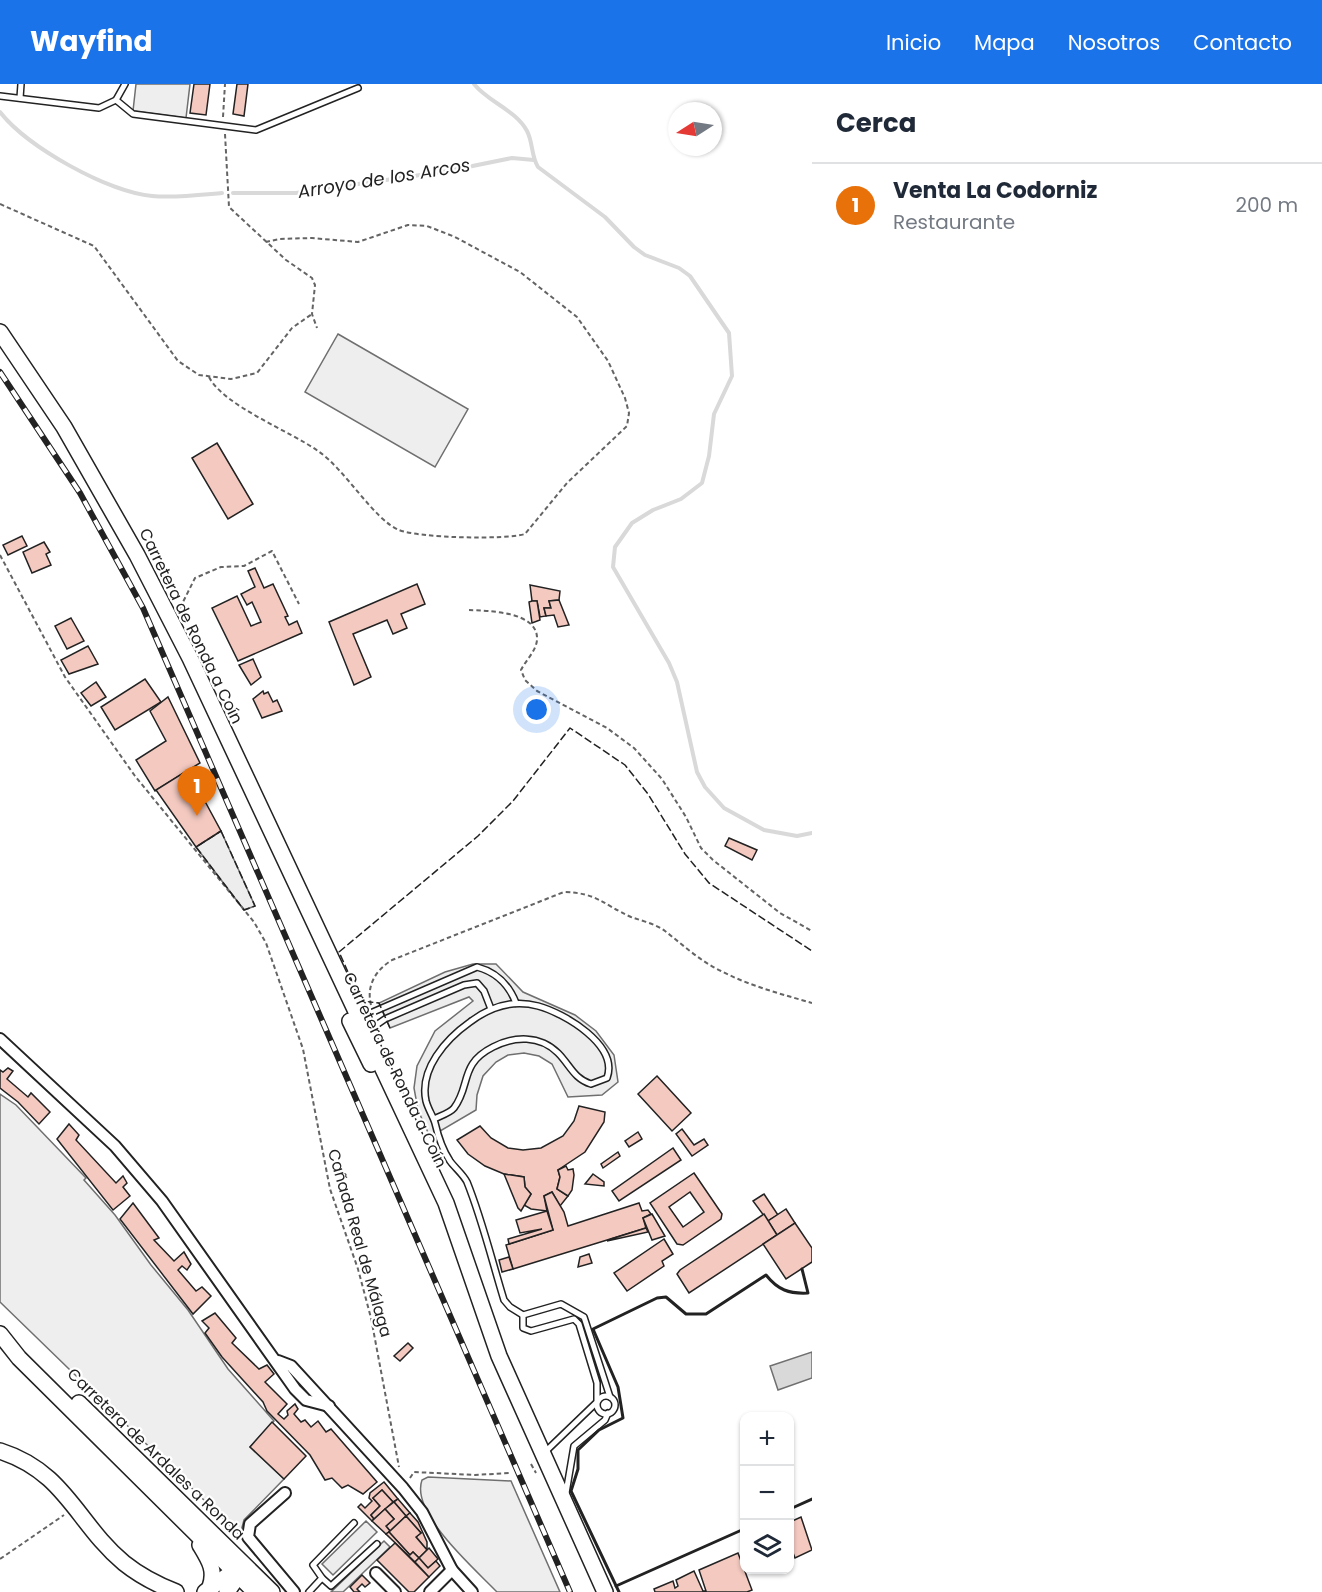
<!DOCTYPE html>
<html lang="es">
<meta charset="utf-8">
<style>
body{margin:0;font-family:Poppins,sans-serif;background:#f6f6f7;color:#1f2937}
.controls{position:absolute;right:18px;bottom:18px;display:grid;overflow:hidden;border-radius:12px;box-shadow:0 2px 4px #0004}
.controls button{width:54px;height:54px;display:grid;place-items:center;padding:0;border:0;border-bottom:2px solid #e0e1e3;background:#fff;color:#1f2937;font:30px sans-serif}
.compass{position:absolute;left:668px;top:18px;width:54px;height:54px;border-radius:50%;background:#fff;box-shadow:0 2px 4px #0004;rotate:258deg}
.you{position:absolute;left:537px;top:626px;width:21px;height:21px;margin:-15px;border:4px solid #fff;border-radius:50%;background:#1a73e8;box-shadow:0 0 0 9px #1a73e833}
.badge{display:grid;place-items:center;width:39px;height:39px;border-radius:50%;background:#1a73e8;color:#fff;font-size:20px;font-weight:700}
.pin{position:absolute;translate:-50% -50px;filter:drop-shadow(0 2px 3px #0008)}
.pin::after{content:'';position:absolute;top:32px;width:21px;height:18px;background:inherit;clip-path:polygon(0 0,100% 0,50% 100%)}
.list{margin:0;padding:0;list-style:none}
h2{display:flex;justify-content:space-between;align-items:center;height:78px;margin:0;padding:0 24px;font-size:26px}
h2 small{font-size:20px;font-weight:400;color:#747a83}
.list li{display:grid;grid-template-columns:39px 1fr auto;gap:18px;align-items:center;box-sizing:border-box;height:84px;padding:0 24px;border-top:2px solid #e0e1e3}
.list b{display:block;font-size:22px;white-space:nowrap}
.list p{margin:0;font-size:20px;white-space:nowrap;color:#747a83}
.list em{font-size:20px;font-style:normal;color:#747a83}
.icon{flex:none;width:33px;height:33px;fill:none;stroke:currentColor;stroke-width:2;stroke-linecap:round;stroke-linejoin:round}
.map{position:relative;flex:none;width:812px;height:1508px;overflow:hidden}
header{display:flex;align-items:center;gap:36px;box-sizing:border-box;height:84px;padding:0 30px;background:#1a73e8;color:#fff}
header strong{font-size:28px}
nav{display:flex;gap:33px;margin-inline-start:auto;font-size:21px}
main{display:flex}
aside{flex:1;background:#fff}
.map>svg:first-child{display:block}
.green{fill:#eee;stroke:#6f6f6f;stroke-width:1.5}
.parking{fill:#ededed;stroke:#6f6f6f;stroke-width:1.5}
.water{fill:#d9d9d9;stroke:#6f6f6f;stroke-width:1.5}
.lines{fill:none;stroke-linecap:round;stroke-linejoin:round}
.stream{stroke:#d9d9d9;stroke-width:4}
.building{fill:#f3c9c0;stroke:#222;stroke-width:1.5;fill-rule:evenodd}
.lane-casing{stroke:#222;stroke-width:8}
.street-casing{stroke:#222;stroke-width:14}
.secondary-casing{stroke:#222;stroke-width:18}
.path{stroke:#646464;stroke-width:2;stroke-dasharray:4.5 3;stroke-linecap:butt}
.lane{stroke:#fff;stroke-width:5}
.street{stroke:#fff;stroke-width:10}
.secondary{stroke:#fff;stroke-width:15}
.rail-casing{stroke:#222;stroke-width:6}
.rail{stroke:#fff;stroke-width:4;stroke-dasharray:11;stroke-linecap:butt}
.fence{stroke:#222;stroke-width:1.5;stroke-dasharray:8 3;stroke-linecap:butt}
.wall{stroke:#222;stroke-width:3}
.labels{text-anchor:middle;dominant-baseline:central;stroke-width:4.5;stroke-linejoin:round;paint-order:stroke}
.street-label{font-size:16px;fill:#222;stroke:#fff}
.water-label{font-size:18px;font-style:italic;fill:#222;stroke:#fff}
</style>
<header>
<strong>Wayfind</strong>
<nav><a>Inicio</a><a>Mapa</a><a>Nosotros</a><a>Contacto</a></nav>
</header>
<main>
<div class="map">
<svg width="812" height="1508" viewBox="0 0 812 1508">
<rect width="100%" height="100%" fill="#fff"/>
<!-- green -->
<g class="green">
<path d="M136,0H190L186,34L133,27Z"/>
<path d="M338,250L468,325L435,383L305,308Z"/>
<path d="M0,1010L16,1021L86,1094L84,1096L115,1131L151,1181L188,1226L228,1285L274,1337L250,1363L284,1395L244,1436L240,1451L0,1218Z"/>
<path d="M428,1393L511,1397L560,1508H497C475,1485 410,1429 422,1396Z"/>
</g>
<!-- parking -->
<g class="parking">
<path d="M221,747L255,822L244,826L196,763Z"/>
<path d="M473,880H496L523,908L575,931L596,947L614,971L618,998L602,1011L568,1013L552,980L539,972L524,969L508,971L496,978L483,992L477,1011L476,1026L430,1053L418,1026L414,1004L417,982L435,947L473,917L469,913L390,944L379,919L445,888Z"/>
<path d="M366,1437L377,1448L333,1491L322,1480Z"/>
<path d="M384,1457L390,1463L343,1508H331Z"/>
</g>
<!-- water -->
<path class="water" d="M812,1268V1294L778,1306L770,1282Z"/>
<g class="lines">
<!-- stream -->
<g class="stream">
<path d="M474,0C488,18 516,26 527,47C533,58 531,72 538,83L605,133L634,163L645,171L679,184L690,192L729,249L732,292L714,330L709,372L702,399L681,415L653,426L632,439L615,463L613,483L669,579L677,598L697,688L705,703L724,724L764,746L797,752L812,749"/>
<path d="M0,28C27,63 108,108 152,112C175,114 199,111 222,109"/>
<path d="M233,109H296L448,87L512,74L534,76"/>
</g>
</g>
<!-- building -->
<g class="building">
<path d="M194,0H210L206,31L190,29Z"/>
<path d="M237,0H248L244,32L233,30Z"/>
<path d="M217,359L253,420L228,435L192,374Z"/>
<path d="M22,452L27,462L8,471L3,461Z"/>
<path d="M44,458L50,468L46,470L51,481L32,489L23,468Z"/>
<path d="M255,484L264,504L273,500L288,532L285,533L289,541L297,537L302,549L238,577L212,524L237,512L251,542L261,538L252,518L247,521L241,510L255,503L248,487Z"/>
<path d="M417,500L425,520L401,530L407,544L393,550L387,536L353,550L371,593L354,601L329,538Z"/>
<path d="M530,501L560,507L559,516L549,517L551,524H544L546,532L540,533L537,517H532Z"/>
<path d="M559,516L569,541L558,543L554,531L546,532L544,524H551L549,517Z"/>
<path d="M532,517H537L540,536L532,539L529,518Z"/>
<path d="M71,534L84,557L67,565L55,542Z"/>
<path d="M88,562L98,580L69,590L61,576Z"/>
<path d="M253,575L261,593L251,601L239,581Z"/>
<path d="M145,595L161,618L115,646L101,623Z"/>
<path d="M96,598L106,613L91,622L81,609Z"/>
<path d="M263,607L264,610L268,608L273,618L277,616L282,627L262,634L253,615Z"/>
<path d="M168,613L200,679L155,707L136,676L166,657L150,627Z"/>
<path d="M188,686L221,747L196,763L156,706Z"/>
<path d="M729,754L757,766L752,776L725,762Z"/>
<path d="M8,984L13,987L7,995L28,1013L31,1009L50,1028L39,1040L18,1018L0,1004V986L3,988Z"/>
<path d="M657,992L691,1029L672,1047L638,1010Z"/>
<path d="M579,1022L605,1028L604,1038L585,1068L558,1086L560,1093L557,1105L568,1112L560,1122L552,1108L544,1112L547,1127L531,1125L524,1121L531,1110L525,1103L524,1093L504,1090L485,1082L468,1070L457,1056L480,1042L491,1054L508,1064L523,1066L541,1064L563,1052L574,1037Z"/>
<path d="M69,1040L79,1051L76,1056L116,1099L123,1092L127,1099L123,1103L130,1112L113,1126L57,1055Z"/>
<path d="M682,1045L694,1061L704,1055L708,1061L692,1072L676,1050Z"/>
<path d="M638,1048L642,1055L629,1063L625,1057Z"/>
<path d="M673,1064L681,1076L619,1117L612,1107Z"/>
<path d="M618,1068L620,1072L603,1084L601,1080Z"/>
<path d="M566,1082L568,1086L573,1085L574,1091L572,1106L568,1112L557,1105L560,1093L558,1086Z"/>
<path d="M694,1089L722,1130L721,1135L683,1161L677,1160L650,1119ZM690,1108L704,1128L683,1143L669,1123Z"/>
<path d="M504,1090L524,1093L525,1103L531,1110L521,1127L518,1124Z"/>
<path d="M593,1090L604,1098V1102L585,1100Z"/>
<path d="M552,1108L564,1128L568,1142L639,1119L642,1127L648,1126L651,1130L643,1134L646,1144L513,1185L506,1161L553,1146L544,1112Z"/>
<path d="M764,1110L778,1131L768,1137L753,1117Z"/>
<path d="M133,1119L159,1154L154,1156L174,1177L184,1168L191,1180L187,1186L182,1182L178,1186L196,1207L202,1203L211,1212L193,1230L120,1135Z"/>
<path d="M786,1125L795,1139L777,1151L768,1137Z"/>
<path d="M547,1127L553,1146L509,1160L508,1155L542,1145L520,1149L516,1136Z"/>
<path d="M652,1130L665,1152L652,1156L643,1134Z"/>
<path d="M764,1130L777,1151L689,1209L677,1190L680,1186Z"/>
<path d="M795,1139L812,1164V1178L786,1195L763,1160Z"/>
<path d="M646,1144L648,1148L607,1157L611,1155Z"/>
<path d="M664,1155L673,1170L662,1177L664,1182L627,1207L614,1189Z"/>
<path d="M589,1170L592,1179L578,1183L580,1173Z"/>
<path d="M509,1173L513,1185L502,1188L499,1176Z"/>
<path d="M215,1229L236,1254L232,1259L259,1285L267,1281L274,1290L265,1298L287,1320L278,1330L284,1335L288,1331L287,1327L295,1320L298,1325L294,1330L301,1338L305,1336L311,1343L318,1337L326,1348L331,1345L377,1398L363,1410L348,1401L342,1404L332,1394L325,1396L310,1371L267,1327L263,1318L222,1273L205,1249L209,1244L202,1237Z"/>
<path d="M408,1259L413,1264L400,1277L394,1272Z"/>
<path d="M272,1338L306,1372L284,1395L250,1363Z"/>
<path d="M384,1398L398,1415L393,1418L382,1406L373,1414L380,1422L371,1431L374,1435L372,1437L358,1423L361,1420L365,1424L372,1417L369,1414L370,1409Z"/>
<path d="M382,1406L393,1418L374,1435L371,1431L380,1422L373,1414Z"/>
<path d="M398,1415L410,1429L406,1432L394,1418Z"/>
<path d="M394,1418L406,1432L390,1447L386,1442L394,1435L385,1425Z"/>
<path d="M385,1425L394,1435L386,1442L390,1447L386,1450L372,1437Z"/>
<path d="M410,1429L418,1438L427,1458V1466L416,1453L421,1449L406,1432Z"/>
<path d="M406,1432L421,1449L416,1453L427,1466L419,1474L413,1468L410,1471L389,1448Z"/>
<path d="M801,1433L812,1466L795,1474L790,1461V1438Z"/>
<path d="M389,1448L410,1471L413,1468L419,1474L415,1478L386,1450Z"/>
<path d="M395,1459L429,1493L414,1508H409L377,1476Z"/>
<path d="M429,1464L438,1475L428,1484L419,1474Z"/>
<path d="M738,1469L752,1506L747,1508H655L654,1505L673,1497L675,1504L678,1502L676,1496L694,1487L703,1507H706L699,1486Z"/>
<path d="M419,1474L428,1484L436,1477L440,1482L429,1493L415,1478Z"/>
<path d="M362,1491L370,1499L365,1503L362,1500L357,1505L360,1508H354L350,1503Z"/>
</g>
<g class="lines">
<defs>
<g id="lane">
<path d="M0,12L99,24L116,16L125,0"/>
<path d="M20,14L21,0"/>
<path d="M116,16L133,30L256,46L358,4"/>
<path d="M373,943L362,938L366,931L477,883C496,888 509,901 516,919"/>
<path d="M372,944L385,935L464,901L477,899L484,907L491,925"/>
<path d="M434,1035C440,1032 450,1029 454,1024C471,1002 459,980 493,963C514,952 540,951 558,969C570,981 574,995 591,1000L607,994C619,961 564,929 538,922C513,915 490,923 470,938C446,955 419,985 426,1017C428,1025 433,1032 435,1039C438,1052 442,1065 450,1077C455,1084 463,1090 467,1098C482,1135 492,1177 504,1216L510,1223L523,1231"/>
<circle cx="606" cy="1321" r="9"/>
<path d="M545,1368L597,1318V1299L579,1240L574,1235L531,1247L523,1244V1231L561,1220L584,1233L610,1313"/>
<path d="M566,1409L574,1362L605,1336L608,1329"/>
<path d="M322,1494L331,1502L377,1460"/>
<path d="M309,1508L322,1494L313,1481L354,1439"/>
</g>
<g id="street">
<path d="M0,955L115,1062L162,1117L295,1305L306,1316L329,1322"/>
<path d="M278,1277L291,1282L403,1404L422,1428L452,1486L472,1508"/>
<path d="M285,1409L250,1440L248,1453L294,1508"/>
<path d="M376,1489L395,1508"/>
<path d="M430,1508L452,1486"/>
</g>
<g id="secondary">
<path d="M0,248L64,343L137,471L190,574L446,1119L499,1272L605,1508"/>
<path d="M350,937L371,980"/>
<path d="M0,1250L19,1274L255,1508"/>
<path d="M79,1319L272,1508"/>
<path d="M0,1367C66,1388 77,1440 124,1479C139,1491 158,1501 176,1508"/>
<path d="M200,1461C209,1476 216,1486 210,1503"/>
<path d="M205,1508L231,1489L243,1491"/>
<path d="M227,1508L236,1495L234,1482"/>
</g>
</defs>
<!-- lane casing -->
<use href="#lane" class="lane-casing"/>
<!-- street casing -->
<use href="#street" class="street-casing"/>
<!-- secondary casing -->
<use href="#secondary" class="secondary-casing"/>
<!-- path -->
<g class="path">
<path d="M223,33L225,0"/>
<path d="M225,50L229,123L286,176L312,194L315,201L312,230L317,244"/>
<path d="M0,120L94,162L178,277L199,291L231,295L257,289L292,244L312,230"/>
<path d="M209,293C224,322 290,347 318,367C345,385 374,436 399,446C418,454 505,456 525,450L567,399L627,342L629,329L625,314L608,277L577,233L520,188L455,153L427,142L408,141L358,158L312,154L279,155L266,158"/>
<path d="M0,471L65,593L135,692L254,838L266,859L303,965L330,1105L358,1185L371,1234L399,1383"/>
<path d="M180,524L195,494L221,483L244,482L272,467L299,520"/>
<path d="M469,526C488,527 539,527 537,556C536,567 526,576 521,586L525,596L537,607L607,644L634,664L662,695L686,733L701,764L713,776L780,829L812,847"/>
<path d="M371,921C366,901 376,886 392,876L564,808C598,809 602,820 631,833C642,837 656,840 665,847C683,861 700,877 721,887C750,902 781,910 812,919"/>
<path d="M531,1380L536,1389"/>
<path d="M410,1394L414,1388L475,1391L509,1389"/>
<path d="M0,1475L64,1431"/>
</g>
<!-- lane -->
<use href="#lane" class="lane"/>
<!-- street -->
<use href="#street" class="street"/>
<!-- secondary -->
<use href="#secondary" class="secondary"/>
<defs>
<path id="rail" d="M0,288L80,409L143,524L570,1508"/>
</defs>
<!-- rail casing -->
<use href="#rail" class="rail-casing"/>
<!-- rail -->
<use href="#rail" class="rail"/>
<!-- fence -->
<g class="fence">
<path d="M221,747L255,822L244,826L196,763Z"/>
<path d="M390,944L379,919L361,917L339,868L478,752L513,717L570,644L625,681L648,710L685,770L709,799L812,867"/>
</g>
<!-- wall -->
<g class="wall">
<path d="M790,1425L812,1415"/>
<path d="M616,1502L744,1445"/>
<path d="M619,1508L571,1407L578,1385V1366L599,1346L623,1334L618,1303L593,1245L657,1214L666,1213L686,1230H706L766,1191C778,1206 789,1210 808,1209L802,1185"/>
</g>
</g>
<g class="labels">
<!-- street labels -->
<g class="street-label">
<text transform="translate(191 542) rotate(64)">Carretera de Ronda a Coín</text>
<text transform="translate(395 986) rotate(64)">Carretera de Ronda a Coín</text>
<text transform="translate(360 1159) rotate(74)">Cañada Real de Málaga</text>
<text transform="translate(156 1370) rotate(44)">Carretera de Ardales a Ronda</text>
</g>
<!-- water labels -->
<g class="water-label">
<text transform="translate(384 94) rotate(-9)">Arroyo de los Arcos</text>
</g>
</g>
</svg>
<div class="controls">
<button>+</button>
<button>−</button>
<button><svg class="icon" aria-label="layers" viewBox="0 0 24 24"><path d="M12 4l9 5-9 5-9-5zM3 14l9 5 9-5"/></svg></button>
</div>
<svg class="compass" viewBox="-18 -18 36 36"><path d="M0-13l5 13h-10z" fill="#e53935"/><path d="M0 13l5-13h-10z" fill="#747a83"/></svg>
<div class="you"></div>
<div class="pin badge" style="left:197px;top:732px;background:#e8710a">1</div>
</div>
<aside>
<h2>Cerca<small></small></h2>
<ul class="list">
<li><span class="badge" style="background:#e8710a">1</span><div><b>Venta La Codorniz</b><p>Restaurante</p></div><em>200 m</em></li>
</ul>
</aside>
</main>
